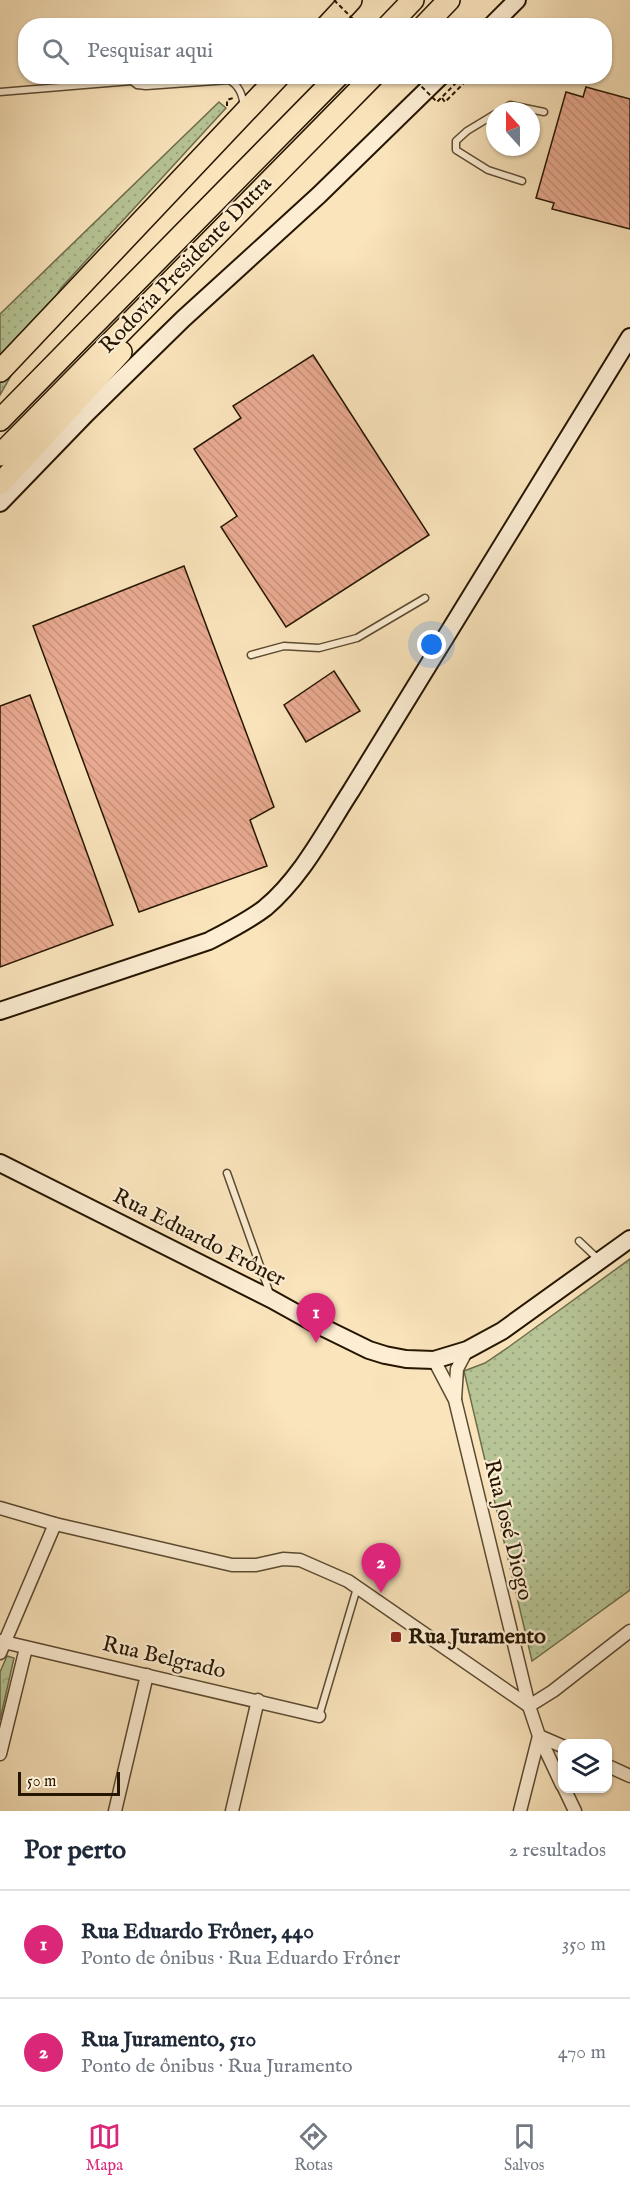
<!DOCTYPE html>
<html lang="pt">
<meta charset="utf-8">
<style>
body{margin:0;font-family:"IM FELL English",serif;background:#f6f6f7;color:#1f2937}
.controls{position:absolute;right:18px;bottom:18px;display:grid;overflow:hidden;border-radius:12px;box-shadow:0 2px 4px #0004}
.controls button{width:54px;height:54px;display:grid;place-items:center;padding:0;border:0;border-bottom:2px solid #e0e1e3;background:#fff;color:#1f2937;font:30px sans-serif}
.compass{position:absolute;left:486px;top:102px;width:54px;height:54px;border-radius:50%;background:#fff;box-shadow:0 2px 4px #0004;rotate:339deg}
.scale{position:absolute;left:18px;bottom:15px;width:102px;box-sizing:border-box;padding-left:6px;border:3px solid #261601;border-top:0;font-size:16px;line-height:21px;white-space:nowrap;color:#261601;-webkit-text-stroke:4px #fcedd3;paint-order:stroke}
.you{position:absolute;left:432px;top:645px;width:21px;height:21px;margin:-15px;border:4px solid #fff;border-radius:50%;background:#1a73e8;box-shadow:0 0 0 9px #1a73e833}
.badge{display:grid;place-items:center;width:39px;height:39px;border-radius:50%;background:#db2777;color:#fff;font-size:20px;font-weight:700}
.pin{position:absolute;translate:-50% -50px;filter:drop-shadow(0 2px 3px #0008)}
.pin::after{content:'';position:absolute;top:32px;width:21px;height:18px;background:inherit;clip-path:polygon(0 0,100% 0,50% 100%)}
.list{margin:0;padding:0;list-style:none}
h2{display:flex;justify-content:space-between;align-items:center;height:78px;margin:0;padding:0 24px;font-size:26px}
h2 small{font-size:20px;font-weight:400;color:#747a83}
.list li{display:grid;grid-template-columns:39px 1fr auto;gap:18px;align-items:center;box-sizing:border-box;height:108px;padding:0 24px;border-top:2px solid #e0e1e3}
.list b{display:block;font-size:22px;white-space:nowrap}
.list p{margin:0;font-size:20px;white-space:nowrap;color:#747a83}
.list em{font-size:20px;font-style:normal;color:#747a83}
.icon{flex:none;width:33px;height:33px;fill:none;stroke:currentColor;stroke-width:2;stroke-linecap:round;stroke-linejoin:round}
.map{position:relative;flex:none;width:630px;height:1811px;overflow:hidden}
.search{position:absolute;background:#fff;box-shadow:0 2px 4px #0004;left:18px;right:18px;top:18px;height:66px;display:flex;align-items:center;gap:15px;box-sizing:border-box;padding:0 21px;border-radius:24px;color:#747a83;font-size:22px}
.sheet{height:294px;background:#fff}
nav{display:flex;justify-content:space-around;align-items:center;box-sizing:border-box;height:84px;border-top:2px solid #e0e1e3;background:#fff;font-size:16px;color:#747a83}
nav a{display:grid;justify-items:center;gap:3px}
nav .on{color:#db2777}
.map>svg:first-child{display:block}
.grass{fill:url(#grass-dots);stroke:#6e6e4c;stroke-width:1.5}
.park{fill:url(#park-crowns);stroke:#6e6e4c;stroke-width:1.5}
.building{fill:url(#building-back-hatch);stroke:#261601;stroke-width:1.5}
.lines{fill:none;stroke-linecap:round;stroke-linejoin:round}
.service-casing{stroke:#5b4a30;stroke-width:9}
.minor-casing{stroke:#5b4a30;stroke-width:15}
.secondary-casing{stroke:#261601;stroke-width:20}
.motorway-casing{stroke:#261601;stroke-width:24}
.path{stroke:#261601;stroke-width:2;stroke-dasharray:4.5 3;stroke-linecap:butt}
.service{stroke:#fcedd3;stroke-width:6}
.minor{stroke:#fcedd3;stroke-width:12}
.secondary{stroke:#fcedd3;stroke-width:16}
.motorway{stroke:#fae4bc;stroke-width:21}
.path-bridge{stroke:#261601;stroke-width:2;stroke-dasharray:4.5 3;stroke-linecap:butt}
.poi-dot{fill:#8f2418;stroke:#fcedd3;stroke-width:2}
.labels{text-anchor:middle;dominant-baseline:central;stroke-width:4.5;stroke-linejoin:round;paint-order:stroke}
.street-label{font-size:22px;fill:#261601;stroke:#fcedd3}
.poi-label{font-size:22px;font-weight:bold;fill:#261601;stroke:#fcedd3;text-anchor:start}
</style>
<div class="map">
<svg width="630" height="1811" viewBox="0 0 630 1811">
<defs>
<pattern id="grass-dots" width="8" height="8" patternUnits="userSpaceOnUse" patternTransform="scale(1.5)"><rect width="8" height="8" fill="#b7c596"/><path d="M2 2h.1M6 6h.1" fill="none" stroke="#9da880" stroke-width="1.8" stroke-linecap="round"/></pattern>
<pattern id="park-crowns" width="20" height="18" patternUnits="userSpaceOnUse" patternTransform="scale(1.5)"><rect width="20" height="18" fill="#b7c596"/><path d="M2 6a3 3 0 1 1 6 0M12 15a3 3 0 1 1 6 0" fill="none" stroke="#9da880"/></pattern>
<pattern id="building-back-hatch" width="6" height="6" patternUnits="userSpaceOnUse" patternTransform="scale(1.5)"><rect width="6" height="6" fill="#e9aa91"/><path d="M-1 5l2 2M0 0l6 6M5-1l2 2" fill="none" stroke="#c8927b"/></pattern>
</defs>
<rect width="100%" height="100%" fill="#fae4bc"/>
<filter id="stains"><feTurbulence type="fractalNoise" baseFrequency=".00333" numOctaves="4"/><feColorMatrix values="0 0 0 0 .2 0 0 0 0 .09 0 0 0 0 .02 0 0 0 .5 -.17"/></filter>
<radialGradient id="worn" r=".72"><stop offset=".6" stop-color="#630" stop-opacity="0"/><stop offset="1" stop-color="#630" stop-opacity=".3"/></radialGradient>
<!-- grass -->
<g class="grass">
<path d="M219,102L226,108L61,288L0,395V314Z"/>
<path d="M630,1259V1590L532,1661L464,1371L485,1363L510,1346Z"/>
</g>
<!-- park -->
<path class="park" d="M7,1656L14,1658L0,1720V1672Z"/>
<!-- building -->
<g class="building">
<path d="M586,87L630,99V229L552,209L554,203L536,198L566,92L583,97Z"/>
<path d="M313,355L429,535L286,627L221,527L237,516L194,449L241,418L233,406Z"/>
<path d="M184,566L274,807L250,820L267,866L139,912L33,626Z"/>
<path d="M334,671L360,711L306,742L284,705Z"/>
<path d="M30,695L113,925L0,967V706Z"/>
</g>
<g class="lines">
<defs>
<g id="service">
<path d="M132,81L137,85L146,86L229,80C239,85 244,97 243,107"/>
<path d="M0,92L132,81L145,76"/>
<path d="M500,111L510,105L544,112"/>
<path d="M495,114L467,131L456,141V150L488,170L522,181"/>
<path d="M251,655L284,646L319,648L357,638L425,598"/>
<path d="M227,1173L270,1294"/>
<path d="M579,1241L598,1259"/>
<path d="M319,1716L357,1588"/>
</g>
<g id="minor">
<path d="M434,1360L455,1400L529,1706L539,1736L562,1746"/>
<path d="M455,1399L457,1369L467,1350"/>
<path d="M0,1508L55,1524L232,1565H256L283,1559L300,1560L348,1581L529,1706"/>
<path d="M0,1641L319,1716"/>
<path d="M0,1653L55,1524"/>
<path d="M529,1706L553,1691L630,1631"/>
<path d="M539,1736L562,1785"/>
<path d="M0,1754L26,1648"/>
<path d="M608,1766L630,1776"/>
<path d="M564,1788L575,1811"/>
<path d="M115,1811L147,1675"/>
<path d="M232,1811L258,1700"/>
<path d="M520,1811L539,1736"/>
</g>
<g id="secondary">
<path d="M491,26L517,0"/>
<path d="M0,503L87,413L183,319L319,195L441,76"/>
<path d="M0,1011L209,941C228,931 248,921 265,908C302,877 325,831 351,791L630,337"/>
<path d="M0,1163L271,1299L316,1324L369,1350L385,1355L406,1359L434,1360L467,1350L502,1331L630,1239"/>
</g>
<g id="motorway">
<path d="M327,26L351,0"/>
<path d="M388,26L413,0"/>
<path d="M424,26L449,0"/>
<path d="M0,371L279,76"/>
<path d="M0,420L338,76"/>
<path d="M0,455L373,76"/>
<path d="M0,484L121,352"/>
</g>
</defs>
<!-- service casing -->
<use href="#service" class="service-casing"/>
<!-- minor casing -->
<use href="#minor" class="minor-casing"/>
<!-- secondary casing -->
<use href="#secondary" class="secondary-casing"/>
<!-- motorway casing -->
<use href="#motorway" class="motorway-casing"/>
<!-- path -->
<g class="path">
<path d="M442,98L445,102L471,76"/>
<path d="M227,106V100L233,98"/>
</g>
<!-- service -->
<use href="#service" class="service"/>
<!-- minor -->
<use href="#minor" class="minor"/>
<!-- secondary -->
<use href="#secondary" class="secondary"/>
<!-- motorway -->
<use href="#motorway" class="motorway"/>
<!-- path-bridge -->
<g class="path-bridge">
<path d="M334,0L360,26"/>
<path d="M411,76L437,102L463,76"/>
</g>
</g>
<!-- markers -->
<rect class="poi-dot" x="390" y="1631" width="12" height="12" rx="3"/>
<g class="labels">
<!-- street labels -->
<g class="street-label">
<text transform="translate(186 265) rotate(-46)">Rodovia Presidente Dutra</text>
<text transform="translate(199 1238) rotate(27)">Rua Eduardo Frôner</text>
<text transform="translate(508 1530) rotate(76)">Rua José Diogo</text>
<text transform="translate(164 1658) rotate(13)">Rua Belgrado</text>
</g>
<!-- poi labels -->
<g class="poi-label">
<text x="408" y="1637">Rua Juramento</text>
</g>
</g>
<rect width="100%" height="100%" filter="url(#stains)"/>
<rect width="100%" height="100%" fill="url(#worn)"/>
</svg>
<div class="controls">
<button><svg class="icon" aria-label="layers" viewBox="0 0 24 24"><path d="M12 4l9 5-9 5-9-5zM3 14l9 5 9-5"/></svg></button>
</div>
<svg class="compass" viewBox="-18 -18 36 36"><path d="M0-13l5 13h-10z" fill="#e53935"/><path d="M0 13l5-13h-10z" fill="#747a83"/></svg>
<div class="scale">50 m</div>
<div class="you"></div>
<div class="pin badge" style="left:316px;top:1343px">1</div>
<div class="pin badge" style="left:381px;top:1593px">2</div>
<div class="search"><svg class="icon" aria-label="search" viewBox="0 0 24 24"><circle cx="10" cy="10" r="6"/><path d="M15 15l6 6"/></svg>Pesquisar aqui</div>
</div>
<section class="sheet">
<h2>Por perto<small>2 resultados</small></h2>
<ul class="list">
<li><span class="badge">1</span><div><b>Rua Eduardo Frôner, 440</b><p>Ponto de ônibus · Rua Eduardo Frôner</p></div><em>350 m</em></li>
<li><span class="badge">2</span><div><b>Rua Juramento, 510</b><p>Ponto de ônibus · Rua Juramento</p></div><em>470 m</em></li>
</ul>
</section>
<nav>
<a class="on"><svg class="icon" aria-label="map" viewBox="0 0 24 24"><path d="M3 6l6-2 6 2 6-2v14l-6 2-6-2-6 2zM9 4v14M15 6v14"/></svg>Mapa</a>
<a><svg class="icon" aria-label="directions" viewBox="0 0 24 24"><path d="M12 3l9 9-9 9-9-9zM9 14v-3h6M13 9l2 2-2 2"/></svg>Rotas</a>
<a><svg class="icon" aria-label="saved" viewBox="0 0 24 24"><path d="M7 4h10v16l-5-4-5 4z"/></svg>Salvos</a>
</nav>
